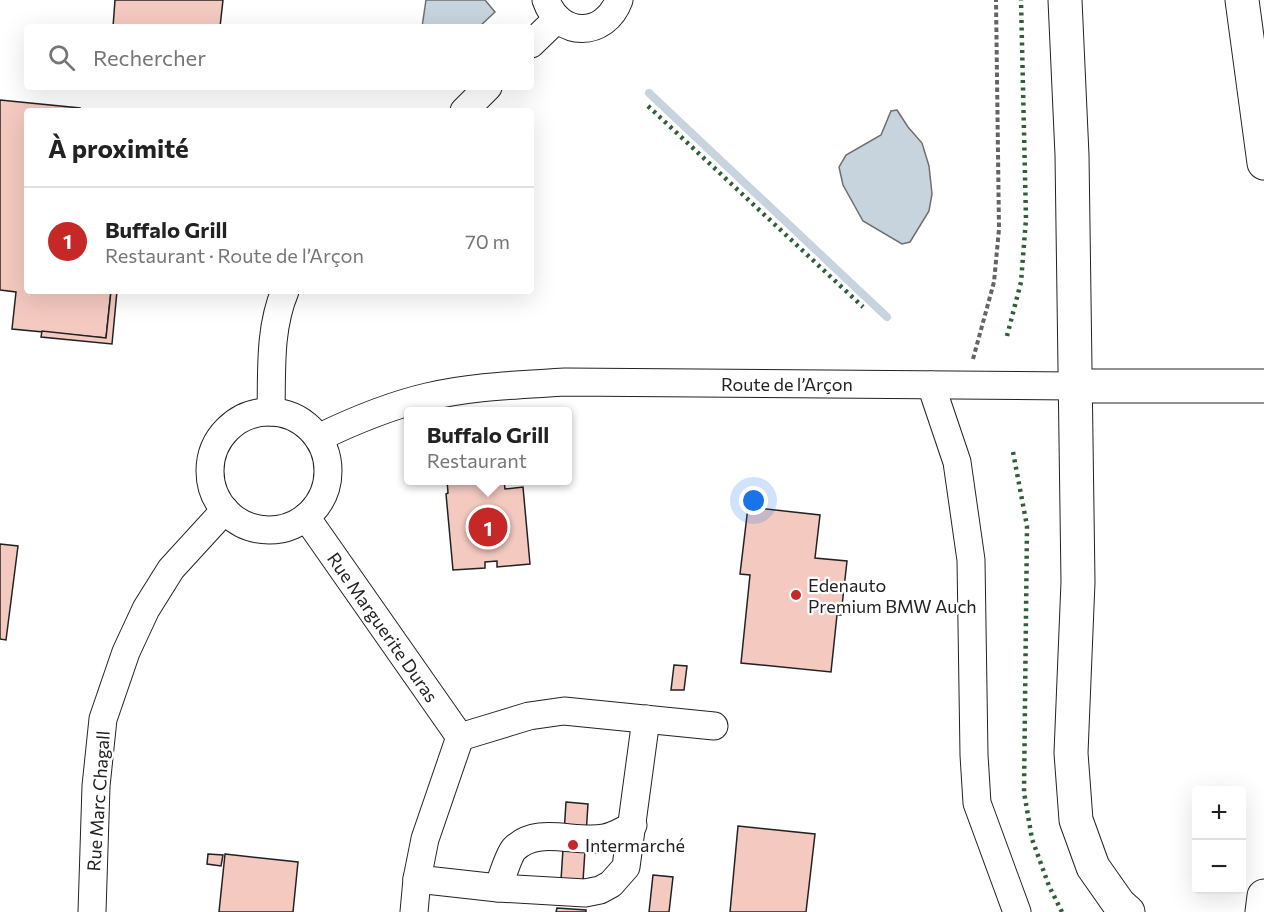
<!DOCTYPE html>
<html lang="fr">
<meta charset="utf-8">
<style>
body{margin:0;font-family:Commissioner,sans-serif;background:#f6f6f6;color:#222}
.controls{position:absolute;right:18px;bottom:18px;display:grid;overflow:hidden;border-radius:6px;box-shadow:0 6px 24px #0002}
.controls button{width:54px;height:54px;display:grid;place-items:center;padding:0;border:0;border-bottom:2px solid #e0e0e0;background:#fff;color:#222;font:30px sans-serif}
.you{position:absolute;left:754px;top:501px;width:21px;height:21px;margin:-15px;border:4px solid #fff;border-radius:50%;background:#1a73e8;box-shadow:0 0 0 9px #1a73e833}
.badge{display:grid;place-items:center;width:39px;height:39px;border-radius:50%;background:#c62828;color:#fff;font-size:20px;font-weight:700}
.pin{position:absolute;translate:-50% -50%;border:3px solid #fff;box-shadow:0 2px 6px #0006}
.popup{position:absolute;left:404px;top:407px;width:168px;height:78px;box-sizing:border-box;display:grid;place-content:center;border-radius:6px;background:#fff;filter:drop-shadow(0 2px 4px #0005);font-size:20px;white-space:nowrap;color:#767676}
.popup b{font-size:22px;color:#222}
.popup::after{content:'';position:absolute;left:50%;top:100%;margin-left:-12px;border:12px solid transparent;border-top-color:#fff}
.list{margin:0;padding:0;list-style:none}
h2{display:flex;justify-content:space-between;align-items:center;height:78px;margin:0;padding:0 24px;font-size:26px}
h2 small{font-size:20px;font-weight:400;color:#767676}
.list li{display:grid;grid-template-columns:39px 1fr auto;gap:18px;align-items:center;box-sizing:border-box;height:108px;padding:0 24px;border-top:2px solid #e0e0e0}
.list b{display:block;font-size:22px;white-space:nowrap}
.list p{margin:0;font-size:20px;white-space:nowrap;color:#767676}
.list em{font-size:20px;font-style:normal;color:#767676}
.icon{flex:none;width:33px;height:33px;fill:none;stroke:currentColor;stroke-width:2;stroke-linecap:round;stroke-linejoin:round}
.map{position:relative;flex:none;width:1264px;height:912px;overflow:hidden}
.search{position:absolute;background:#fff;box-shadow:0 6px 24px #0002;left:24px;top:24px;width:510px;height:66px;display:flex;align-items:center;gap:15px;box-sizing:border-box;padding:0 21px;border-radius:6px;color:#767676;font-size:22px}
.panel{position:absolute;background:#fff;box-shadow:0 6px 24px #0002;left:24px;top:108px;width:510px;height:186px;border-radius:6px}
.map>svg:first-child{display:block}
.water{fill:#c7d3dd;stroke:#6f6f6f;stroke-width:1.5}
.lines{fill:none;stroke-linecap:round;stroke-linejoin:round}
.stream{stroke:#c7d3dd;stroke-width:8}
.building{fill:#f3c9c0;stroke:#222;stroke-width:1.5}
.minor-casing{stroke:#222;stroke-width:29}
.major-casing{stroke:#222;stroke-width:35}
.highway-casing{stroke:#222;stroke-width:35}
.path{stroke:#646464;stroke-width:4;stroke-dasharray:4.5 3;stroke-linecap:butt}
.minor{stroke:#fff;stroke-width:27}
.major{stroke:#fff;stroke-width:33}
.highway{stroke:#fff;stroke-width:33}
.hedge{stroke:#2f5e38;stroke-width:4.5;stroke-dasharray:3 4.5;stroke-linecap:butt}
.poi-dot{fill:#c62828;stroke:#fff;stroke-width:2}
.labels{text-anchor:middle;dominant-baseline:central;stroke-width:4.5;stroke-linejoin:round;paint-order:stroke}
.street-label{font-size:18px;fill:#222;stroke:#fff}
.poi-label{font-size:18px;fill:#222;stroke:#fff;text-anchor:start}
</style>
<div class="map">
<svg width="1264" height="912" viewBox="0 0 1264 912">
<rect width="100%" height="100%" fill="#fff"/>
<!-- water -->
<g class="water">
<path d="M426,0H485L495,12L479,27H422Z"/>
<path d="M897,110L908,127L922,143L929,166L932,194L929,211L910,242L902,244L863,221L843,185L839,167L846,155L881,135L891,111Z"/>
</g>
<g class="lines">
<!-- stream -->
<path class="stream" d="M649,93L887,317"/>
</g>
<!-- building -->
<g class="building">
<path d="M115,0H223L220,27H113Z"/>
<path d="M0,100L80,108V111H27V291H111L106,338L12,329L16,292L0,290Z"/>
<path d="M111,291H117L112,344L41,337L42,331L106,338Z"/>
<path d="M447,480H504L505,489L523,487L530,564L497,567V561L485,562V568L453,570L446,494L448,493Z"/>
<path d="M748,507L820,515L815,558L847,561L841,615H837L831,672L741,663L750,575L740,574Z"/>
<path d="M0,544L18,546L6,640L0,639Z"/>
<path d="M674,665L687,666L684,690H671Z"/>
<path d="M566,802L588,804L583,881L561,880Z"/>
<path d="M738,826L815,834L806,912H730Z"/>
<path d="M208,854L223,855L221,866L207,864Z"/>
<path d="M225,854L298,862L293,912H219Z"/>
<path d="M653,875L673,877L669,912H649Z"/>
<path d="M557,908L586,910V912H556Z"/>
</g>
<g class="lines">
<defs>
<g id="minor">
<path d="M546,0C559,38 605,38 619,0"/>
<path d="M531,44L557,19"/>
<path d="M464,111L488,87"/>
<path d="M931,385L957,462L971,560L974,755L977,803L1017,912"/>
<path d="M271,412C272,371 269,329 285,291"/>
<circle cx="269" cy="471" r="59"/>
<path d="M318,438C353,421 389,406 427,397C472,386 519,385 565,382L1074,386"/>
<path d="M306,517L460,737L425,839L417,879L414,912"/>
<path d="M460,737L529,716L564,711L714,726"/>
<path d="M417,879L498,888L585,893L600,890L611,884L626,867L646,719"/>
<path d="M498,888C502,878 508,856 514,849C538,825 575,844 604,838C615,836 623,831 633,825"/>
<path d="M92,912L96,786L103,719L126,652L146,609L171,569L225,510"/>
</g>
<path id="major" d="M1074,386H1264"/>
<g id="highway">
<path d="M1065,0L1072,155L1078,582L1071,753L1076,820L1093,867L1119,904L1128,912"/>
<path d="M1242,0L1264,163"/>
<path d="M1262,912L1264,896"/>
</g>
</defs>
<!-- minor casing -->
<use href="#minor" class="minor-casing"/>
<!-- major casing -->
<use href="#major" class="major-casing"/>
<!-- highway casing -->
<use href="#highway" class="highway-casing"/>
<!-- path -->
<path class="path" d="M973,359L994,282L999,229L996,0"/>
<!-- minor -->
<use href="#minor" class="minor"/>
<!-- major -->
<use href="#major" class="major"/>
<!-- highway -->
<use href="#highway" class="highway"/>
<!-- hedge -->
<g class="hedge">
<path d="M648,106L863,307"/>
<path d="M1007,336L1021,282L1026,219L1021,0"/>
<path d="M1013,452L1027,526L1024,792L1032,839L1049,886L1062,912"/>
</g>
</g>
<!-- markers -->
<g class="poi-dot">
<circle cx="796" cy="595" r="6"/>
<circle cx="573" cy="845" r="6"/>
</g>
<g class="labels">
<!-- street labels -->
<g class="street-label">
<text x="787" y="384">Route de l’Arçon</text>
<text transform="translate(383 627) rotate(55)">Rue Marguerite Duras</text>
<text transform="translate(98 801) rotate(-86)">Rue Marc Chagall</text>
</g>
<!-- poi labels -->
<g class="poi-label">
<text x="808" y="585">Edenauto<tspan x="808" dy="21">Premium BMW Auch</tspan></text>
<text x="585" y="845">Intermarché</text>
</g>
</g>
</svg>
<div class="controls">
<button>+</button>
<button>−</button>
</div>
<div class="you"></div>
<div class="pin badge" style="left:488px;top:527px">1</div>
<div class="popup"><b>Buffalo Grill</b>Restaurant</div>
<div class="search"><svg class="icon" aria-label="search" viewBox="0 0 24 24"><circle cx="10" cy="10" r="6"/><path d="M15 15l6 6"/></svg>Rechercher</div>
<section class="panel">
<h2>À proximité<small></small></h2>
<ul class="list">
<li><span class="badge">1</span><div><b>Buffalo Grill</b><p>Restaurant · Route de l’Arçon</p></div><em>70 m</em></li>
</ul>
</section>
</div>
